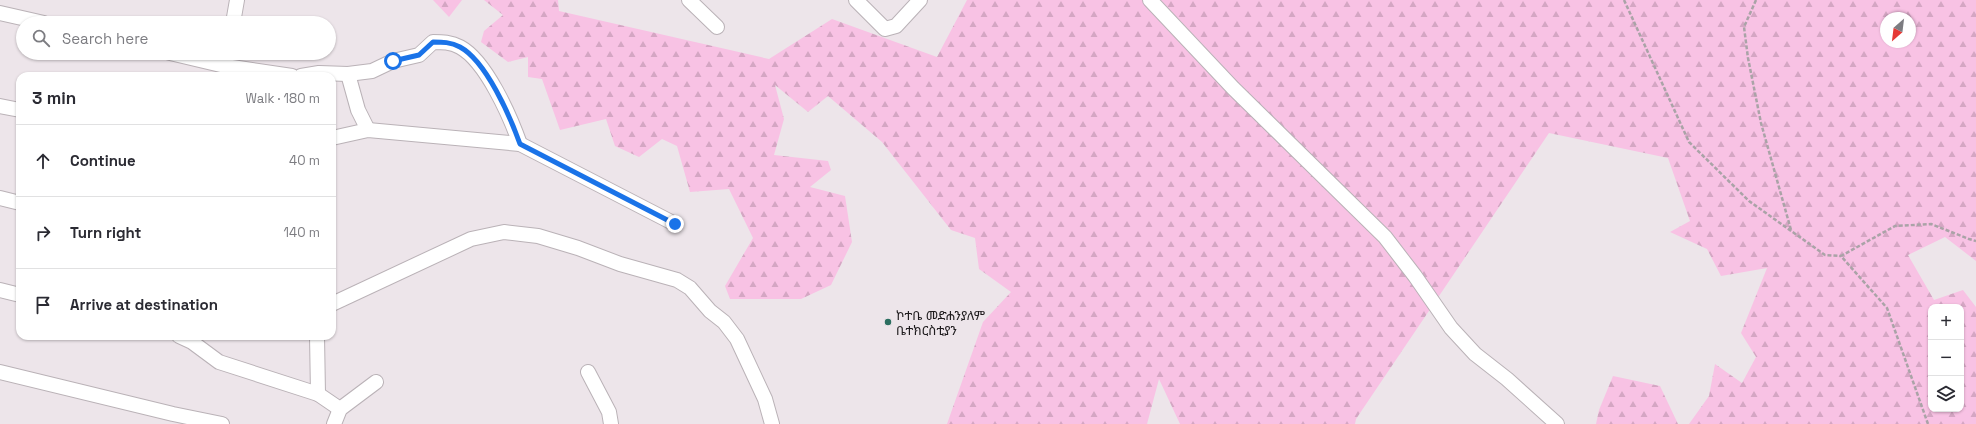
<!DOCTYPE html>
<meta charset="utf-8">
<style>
body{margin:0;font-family:"Space Grotesk","Noto Sans Ethiopic",sans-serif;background:#f7f7f7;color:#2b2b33}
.controls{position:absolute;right:12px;bottom:12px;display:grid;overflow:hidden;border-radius:8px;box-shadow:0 1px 3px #0004}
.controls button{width:36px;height:36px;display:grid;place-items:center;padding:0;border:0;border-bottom:1px solid #e1e1e2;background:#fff;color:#2b2b33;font:20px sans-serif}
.compass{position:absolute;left:1880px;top:12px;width:36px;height:36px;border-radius:50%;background:#fff;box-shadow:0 1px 3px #0004;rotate:208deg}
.stop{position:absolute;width:12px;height:12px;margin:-9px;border:3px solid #1a73e8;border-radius:50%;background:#fff}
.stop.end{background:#1a73e8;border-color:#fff;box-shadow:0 1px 4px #0008}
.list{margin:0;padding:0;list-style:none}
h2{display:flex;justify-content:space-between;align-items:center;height:52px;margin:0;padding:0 16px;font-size:17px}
h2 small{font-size:13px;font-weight:400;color:#7c7c81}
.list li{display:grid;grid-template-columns:26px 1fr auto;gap:12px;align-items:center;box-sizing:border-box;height:72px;padding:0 16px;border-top:1px solid #e1e1e2}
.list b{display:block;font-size:15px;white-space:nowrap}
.list em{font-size:13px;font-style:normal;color:#7c7c81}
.icon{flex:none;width:22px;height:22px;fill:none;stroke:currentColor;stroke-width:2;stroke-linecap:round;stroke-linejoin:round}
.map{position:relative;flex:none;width:1976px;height:424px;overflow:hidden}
.search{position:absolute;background:#fff;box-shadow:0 1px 3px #0004;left:16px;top:16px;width:320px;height:44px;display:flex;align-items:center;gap:10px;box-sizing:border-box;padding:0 14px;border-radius:22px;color:#7c7c81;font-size:15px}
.panel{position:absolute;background:#fff;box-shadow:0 1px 3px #0004;left:16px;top:72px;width:320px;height:268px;border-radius:12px}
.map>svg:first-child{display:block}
.forest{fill:url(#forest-firs);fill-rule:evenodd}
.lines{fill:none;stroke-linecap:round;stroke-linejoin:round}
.street-casing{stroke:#bab2b7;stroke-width:16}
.path{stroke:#aaa3a7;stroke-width:2.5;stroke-dasharray:4 2;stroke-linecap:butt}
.street{stroke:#fff;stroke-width:14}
.route{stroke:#1a73e8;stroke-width:5}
.poi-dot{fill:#2c6e60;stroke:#ede5ea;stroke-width:1.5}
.labels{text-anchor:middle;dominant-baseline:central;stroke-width:3;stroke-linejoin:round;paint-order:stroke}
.poi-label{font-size:13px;fill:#1f1c1e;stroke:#ede5ea;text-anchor:start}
</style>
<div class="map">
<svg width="1976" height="424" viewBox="0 0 1976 424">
<defs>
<pattern id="forest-firs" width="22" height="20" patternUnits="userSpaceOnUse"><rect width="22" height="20" fill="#f8c2e4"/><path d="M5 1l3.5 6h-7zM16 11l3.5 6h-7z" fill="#d4a6c3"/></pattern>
</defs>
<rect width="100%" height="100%" fill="#ede5ea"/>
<!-- forest -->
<g class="forest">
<path d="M433,0H462L449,17Z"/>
<path d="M484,0H558L559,11L769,59L832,19L937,57L967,0H1976V261L1945,237L1908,255L1934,300L1963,290L1976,307V424H1689L1709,396L1715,364L1742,383L1756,357L1741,333L1767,268L1721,276L1707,249L1670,232L1690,221L1668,158L1549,133L1356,419L1355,424H1180L1159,379L1147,424H947L983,322L1011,292L979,269L975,238L951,230L882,142L828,96L808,112L775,85L784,119L774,155L828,161L831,170L810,187L845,196L852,242L831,285L801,299H730L725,286L753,238L729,189L690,192L677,146L662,139L639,157L615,146L606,119L560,130L542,79L528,77V57L508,62L481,42L484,31L503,15ZM1886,18H1910V42H1886ZM1931,307H1961V409H1931Z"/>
<path d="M1613,376L1660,386L1678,424H1596L1599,410Z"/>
</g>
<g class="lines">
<defs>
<g id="street">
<path d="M689,0L717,27"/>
<path d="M856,0L885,29L896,26L920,0"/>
<path d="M1150,0L1233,88L1385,237L1415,276L1451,328L1475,354L1507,379L1557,424"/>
<path d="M0,13L44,23"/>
<path d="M233,23L237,0"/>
<path d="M170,53L225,66L292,76"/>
<path d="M225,66L227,53"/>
<path d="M348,74L358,110L368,130"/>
<path d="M301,76L319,73L348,74L372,71L393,61L419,55L433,42C442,42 451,42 460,47C486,61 510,116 520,144"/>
<path d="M0,106L20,110"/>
<path d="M332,138L368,130L520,144L675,224"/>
<path d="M0,198L20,203"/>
<path d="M0,290L20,295"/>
<path d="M332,304L471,239L504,232L538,236L578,248L620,264L677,280L690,288L710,311L724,322L737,339L765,399L772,424"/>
<path d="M179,336L192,342L219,362L318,394L340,409"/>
<path d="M317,336L318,394"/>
<path d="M0,372L173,414L222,424"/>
<path d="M588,372L609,412L611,424"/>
<path d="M334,424L340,409L376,382"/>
</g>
</defs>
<!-- street casing -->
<use href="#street" class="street-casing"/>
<!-- path -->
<g class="path">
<path d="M1624,0L1689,142L1749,201L1825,255L1841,256"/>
<path d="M1756,0L1744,27L1748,58L1761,123L1791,230"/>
<path d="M1928,424L1887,308L1841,256L1895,226L1931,224L1969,239L1976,241"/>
</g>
<!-- street -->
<use href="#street" class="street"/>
</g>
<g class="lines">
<!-- route -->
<path class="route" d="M393,61L419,55L433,42C442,42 451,42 460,47C486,61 510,116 520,144L675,224"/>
</g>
<!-- markers -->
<circle class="poi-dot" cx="888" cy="322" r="4"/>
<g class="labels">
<!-- poi labels -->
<g class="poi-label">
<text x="896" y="315">ኮተቤ መድሐንያለም<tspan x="896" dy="15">ቤተክርስቲያን</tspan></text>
</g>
</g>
</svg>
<div class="controls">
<button>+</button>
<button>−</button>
<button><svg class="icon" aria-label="layers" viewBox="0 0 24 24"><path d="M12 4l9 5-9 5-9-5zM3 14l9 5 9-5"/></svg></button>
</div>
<svg class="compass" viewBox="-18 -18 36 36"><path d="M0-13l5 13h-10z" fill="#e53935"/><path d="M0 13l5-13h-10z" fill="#7c7c81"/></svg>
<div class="stop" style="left:393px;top:61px"></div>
<div class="stop end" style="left:675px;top:224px"></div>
<div class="search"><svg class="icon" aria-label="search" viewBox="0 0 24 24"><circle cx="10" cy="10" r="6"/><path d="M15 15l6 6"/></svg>Search here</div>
<section class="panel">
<h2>3 min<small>Walk · 180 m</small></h2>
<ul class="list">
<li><svg class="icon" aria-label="ahead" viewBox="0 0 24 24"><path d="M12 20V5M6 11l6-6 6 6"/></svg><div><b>Continue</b></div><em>40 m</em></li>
<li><svg class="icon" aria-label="right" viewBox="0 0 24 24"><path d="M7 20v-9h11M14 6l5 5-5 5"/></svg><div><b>Turn right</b></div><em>140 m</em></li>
<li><svg class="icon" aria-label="arrive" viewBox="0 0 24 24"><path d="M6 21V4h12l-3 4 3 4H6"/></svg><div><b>Arrive at destination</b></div></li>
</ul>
</section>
</div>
